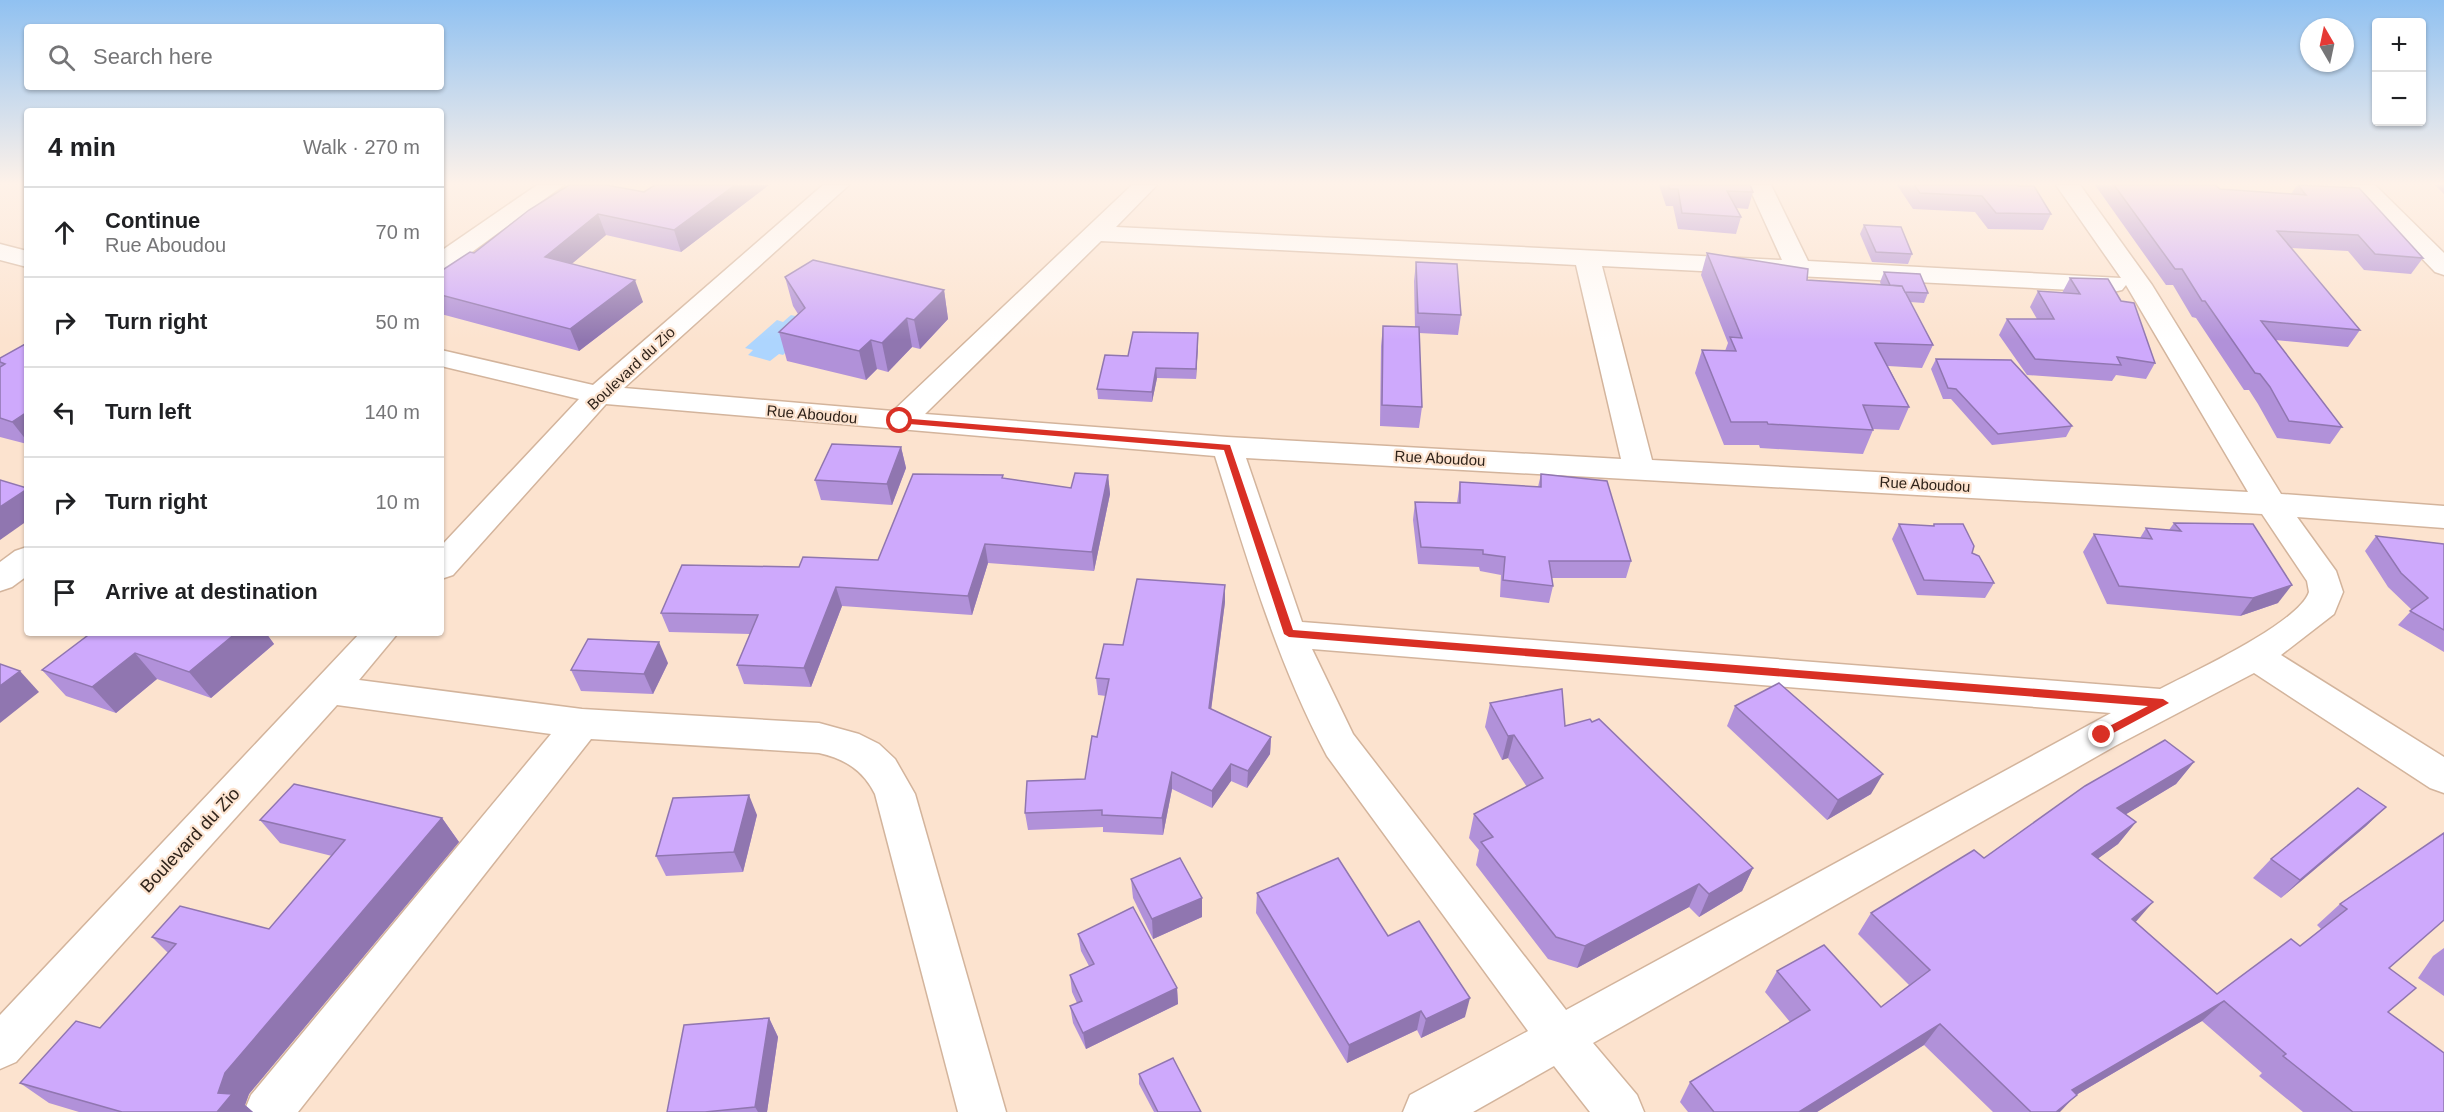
<!DOCTYPE html>
<meta charset="utf-8">
<style>
body{margin:0;font-family:Helvetica,sans-serif;background:#f6f6f6;color:#202124}
.controls{position:absolute;right:18px;top:18px;display:grid;overflow:hidden;border-radius:6px;box-shadow:0 2px 4px #0004}
.controls button{width:54px;height:54px;display:grid;place-items:center;padding:0;border:0;border-bottom:2px solid #e0e0e0;background:#fff;color:#202124;font:30px sans-serif}
.compass{position:absolute;left:2300px;top:18px;width:54px;height:54px;border-radius:50%;background:#fff;box-shadow:0 2px 4px #0004;rotate:351deg}
.stop{position:absolute;width:18px;height:18px;margin:-14px;border:4px solid #d93025;border-radius:50%;background:#fff}
.stop.end{background:#d93025;border-color:#fff;box-shadow:0 2px 6px #0008}
.list{margin:0;padding:0;list-style:none}
h2{display:flex;justify-content:space-between;align-items:center;height:78px;margin:0;padding:0 24px;font-size:26px}
h2 small{font-size:20px;font-weight:400;color:#757577}
.list li{display:grid;grid-template-columns:39px 1fr auto;gap:18px;align-items:center;box-sizing:border-box;height:90px;padding:0 24px;border-top:2px solid #e0e0e0}
.list b{display:block;font-size:22px;white-space:nowrap}
.list p{margin:0;font-size:20px;white-space:nowrap;color:#757577}
.list em{font-size:20px;font-style:normal;color:#757577}
.icon{flex:none;width:33px;height:33px;fill:none;stroke:currentColor;stroke-width:2;stroke-linecap:round;stroke-linejoin:round}
.map{position:relative;flex:none;width:2444px;height:1112px;overflow:hidden}
.search{position:absolute;background:#fff;box-shadow:0 2px 4px #0004;left:24px;top:24px;width:420px;height:66px;display:flex;align-items:center;gap:15px;box-sizing:border-box;padding:0 21px;border-radius:6px;color:#757577;font-size:22px}
.panel{position:absolute;background:#fff;box-shadow:0 2px 4px #0004;left:24px;top:108px;width:420px;height:528px;border-radius:6px}
.map>svg:first-child{display:block}
.water{fill:#add5fe}
.lines{fill:none;stroke-linecap:round;stroke-linejoin:round}
.minor-casing{stroke:#d3b49c;stroke-width:3}
.minor{fill:#fff;fill-rule:evenodd}
.wall{fill:#b191d9}
.shaded-wall{fill:#9076b0}
.building{fill:#cea9fc;stroke:#9076b0;stroke-width:1.5}
.route{fill:#d93025}
.labels{text-anchor:middle;dominant-baseline:central;stroke-width:4.5;stroke-linejoin:round;paint-order:stroke}
.street-label{font-size:15px;fill:#2f231a;stroke:#fce3cf}
.near-street-label{font-size:18px;fill:#2f231a;stroke:#fce3cf}
</style>
<div class="map">
<svg width="2444" height="1112" viewBox="0 0 2444 1112">
<rect width="100%" height="100%" fill="#fce3cf"/>
<!-- water -->
<path class="water" d="M791,315L812,320L813,326L783,355L779,354L770,361L748,355L753,350L745,348L777,320L783,322Z"/>
<g class="lines">
<defs>
<g id="minor">
<path d="M537,185H564L450,268L441,271V251Z"/>
<path d="M823,185H849L624,388L893,411L1132,185H1157L1116,227L1782,260L1748,185H1771L1808,261L2121,278L2056,185H2080L2152,285L2281,494L2444,506V528L2297,517L2336,571L2343,592L2334,614L2281,655L2444,757V793L2430,788L2254,673L2115,746L1593,1043L1637,1095L1644,1112H1590L1554,1066L1473,1112H1403L1410,1095L1528,1031L1327,756C1276,660 1247,558 1215,456L606,404L453,575L441,579V546L579,399L441,366V350L593,385ZM1101,241L1576,265L1621,459L1227,437L925,414ZM1602,266L2113,292L2122,290L2126,285L2248,492L1652,460ZM1246,458L2262,514L2307,581L2309,592C2299,623 2191,673 2160,689L1302,622ZM1312,649L2111,713L1566,1010L1353,734Z"/>
<path d="M2351,185H2375L2444,253V275L2435,272Z"/>
<path d="M0,244L27,251V267L0,260Z"/>
<path d="M27,547V576L12,587L0,591V562L15,551Z"/>
<path d="M360,633H398L359,680L582,709L819,723L859,734L879,744L895,759L915,794L1006,1112H958L875,794C863,770 845,759 819,753L591,739L298,1112H244L251,1095L551,734L337,705L16,1062L0,1069V1015Z"/>
</g>
</defs>
<!-- minor casing -->
<use href="#minor" class="minor-casing"/>
<!-- minor -->
<use href="#minor" class="minor"/>
</g>
<!-- wall -->
<g class="wall">
<path d="M655,185H769L681,252L606,235L571,264L643,302L579,351L441,314V271L474,253L644,192Z"/>
<path d="M1659,185H1750L1753,192L1748,209L1736,208L1741,217L1736,234L1678,229L1673,206H1666Z"/>
<path d="M1897,185H2017L2051,214L2043,230L1988,229L1975,212L1913,209Z"/>
<path d="M2095,185H2215L2220,189L2291,194L2297,185H2303L2423,258L2411,274L2364,270L2348,251L2291,248L2360,330L2348,347L2275,340L2342,427L2330,444L2277,438L2258,404L2249,390H2244L2196,318L2192,317L2173,285H2166Z"/>
<path d="M2435,185H2444V194Z"/>
<path d="M1864,225L1912,254L1908,264L1872,262L1860,234Z"/>
<path d="M1707,253L1807,280L1881,285L1880,282L1884,272L1928,293L1924,303L1910,302L1933,345L1922,368L1888,366L1909,407L1899,430L1872,429L1873,430L1863,454L1760,448L1759,445H1724L1695,373L1702,350L1725,351L1728,343L1701,275Z"/>
<path d="M1416,262L1461,315L1458,335L1419,333L1422,407L1419,428L1380,426L1381,346L1383,326L1415,327L1414,281Z"/>
<path d="M785,277L944,290L948,319L920,349L912,347L888,372L877,369L866,380L787,361L779,332L798,314L793,306Z"/>
<path d="M2070,278L2155,363L2146,379L2116,375L2112,381L2027,375L1999,335L2007,319H2037L2030,307L2038,291L2062,293Z"/>
<path d="M27,343V444L0,437V358Z"/>
<path d="M1198,343L1196,379L1157,378L1152,402L1098,399L1097,389L1128,356Z"/>
<path d="M1936,359L2072,426L2066,437L1992,445L1951,399H1943L1931,369Z"/>
<path d="M901,447L906,468L892,505L821,500L815,480Z"/>
<path d="M1541,474L1631,561L1626,578H1552L1553,586L1549,603L1500,597L1501,575L1480,571L1479,567L1418,564L1413,520L1415,502L1457,503L1460,482L1538,487Z"/>
<path d="M1003,475V478L1071,488L1108,475L1110,494L1094,571L988,563L972,615L842,606L811,687L744,684L737,665L750,634L669,632L661,613L799,567L878,560Z"/>
<path d="M2174,523L2278,603L2240,616L2107,604L2083,552L2094,534L2140,538L2146,528L2169,530Z"/>
<path d="M1899,524L1933,526L1934,524L1972,553L1994,583L1985,598L1917,595L1892,539Z"/>
<path d="M2376,536L2444,544V652L2398,625L2412,610L2388,587L2365,551Z"/>
<path d="M1225,602L1211,709L1271,737L1270,754L1247,788L1231,781L1212,808L1172,789L1163,835L1103,832V827L1028,830L1025,813L1085,779L1097,737L1106,696L1098,695L1096,678L1123,645Z"/>
<path d="M91,633H266L274,644L211,698L157,679L116,713L66,696L42,670Z"/>
<path d="M668,663L653,694L581,691L571,670Z"/>
<path d="M1490,703L1565,726L1592,722L1753,868L1742,891L1699,917L1689,907L1577,968L1548,959L1476,865L1479,850L1469,838L1474,814L1527,787L1508,758L1502,760L1485,727Z"/>
<path d="M1735,706L1871,794L1827,820L1727,726Z"/>
<path d="M2194,762L2176,784L2126,814L2136,822L2118,844L2097,859L2136,922L2217,994L2300,946L2321,929L2317,925L2340,904L2444,833L2389,968L2388,1012L2444,1112H2303L2259,1076L2262,1073L2202,1021L2076,1095L2056,1112H1993L1924,1045L1817,1112H1688L1680,1102L1690,1082L1790,1022L1765,992L1777,971L1881,1007L1909,985L1858,934L1871,913L1984,858Z"/>
<path d="M2386,807L2366,826L2281,898L2253,878L2271,859Z"/>
<path d="M757,815L743,872L666,876L656,856Z"/>
<path d="M442,818L459,842L249,1094L245,1105L253,1112H79L49,1103L20,1083L100,1028L168,953L152,937L269,929L332,856L280,843L260,820Z"/>
<path d="M1131,879L1202,917L1153,939L1133,898Z"/>
<path d="M1257,893L1388,936L1465,1017L1421,1038L1417,1030L1347,1063L1256,913Z"/>
<path d="M1078,934L1177,988L1178,1004L1086,1049L1073,1023L1070,1006L1077,1003L1072,992L1070,975L1089,966L1081,951Z"/>
<path d="M2444,948V996L2418,978L2433,956Z"/>
<path d="M769,1018L778,1037L767,1112H667Z"/>
<path d="M1139,1074L1201,1112H1154L1139,1084Z"/>
</g>
<!-- shaded-wall -->
<g class="shaded-wall">
<path d="M735,185H769L681,252L674,230Z"/>
<path d="M598,214L606,235L554,279L545,257Z"/>
<path d="M635,280L643,302L579,351L570,329Z"/>
<path d="M944,290L948,319L920,349L914,320Z"/>
<path d="M907,318L912,347L888,372L882,343Z"/>
<path d="M1198,333V343L1196,379V369Z"/>
<path d="M871,340L877,369L866,380L859,351Z"/>
<path d="M1156,368L1157,378L1152,402V392Z"/>
<path d="M27,412V441L12,422Z"/>
<path d="M901,447L906,468L892,505L887,484Z"/>
<path d="M1108,475L1110,494L1094,571L1092,552Z"/>
<path d="M27,489V521L0,540V507Z"/>
<path d="M985,544L988,563L972,615L968,596Z"/>
<path d="M1225,585V602L1209,726V708Z"/>
<path d="M2292,585L2278,603L2240,616L2253,598Z"/>
<path d="M836,587L842,606L811,687L804,668Z"/>
<path d="M236,633H266L274,644L211,698L189,672Z"/>
<path d="M659,642L668,663L653,694L644,674Z"/>
<path d="M135,653L157,679L116,713L92,687Z"/>
<path d="M20,671L39,692L0,723V686Z"/>
<path d="M1514,735L1508,758L1502,760L1508,736Z"/>
<path d="M1271,737L1270,754L1247,788L1248,771Z"/>
<path d="M2194,762L2176,784L2100,830L2117,808Z"/>
<path d="M1231,764V781L1212,808V791Z"/>
<path d="M1172,772V789L1163,835L1162,818Z"/>
<path d="M1883,774L1871,794L1827,820L1838,800Z"/>
<path d="M749,795L757,815L743,872L734,852Z"/>
<path d="M2386,807L2366,826L2281,898L2300,880Z"/>
<path d="M442,818L459,842L249,1094L245,1105L253,1112H217L218,1093L225,1073Z"/>
<path d="M2136,822L2118,844L2074,876L2092,854Z"/>
<path d="M1753,868L1742,891L1699,917L1709,894Z"/>
<path d="M1699,884L1689,907L1577,968L1585,946Z"/>
<path d="M1202,898V917L1153,939L1152,919Z"/>
<path d="M2153,902L2134,924L2132,919Z"/>
<path d="M1177,988L1178,1004L1086,1049L1083,1033Z"/>
<path d="M1470,998L1465,1017L1421,1038L1426,1019Z"/>
<path d="M2224,1001L2202,1021L2076,1095L2060,1112H2056L2072,1090Z"/>
<path d="M1421,1011L1417,1030L1347,1063L1349,1045Z"/>
<path d="M769,1018L778,1037L767,1112H758L755,1107Z"/>
<path d="M1940,1024L1924,1045L1817,1112H1799Z"/>
</g>
<!-- building -->
<g class="building">
<path d="M569,185H606L644,192L655,185H735L674,230L598,214L545,257L635,280L570,329L441,295V271L470,252L474,253L529,210Z"/>
<path d="M1668,185H1750L1753,192L1727,191L1741,217L1682,213L1678,189H1670Z"/>
<path d="M1914,185H2017L2018,186H2034L2051,214L1996,213L1982,196L1920,193Z"/>
<path d="M2114,185H2215L2220,189L2306,195L2298,185L2359,188L2423,258L2375,254L2358,235L2277,231L2360,330L2261,321L2342,427L2289,421L2270,387L2260,374L2255,373L2205,301H2202L2182,269H2175Z"/>
<path d="M1864,225L1901,227L1912,254L1876,252Z"/>
<path d="M1707,253L1808,269L1807,280L1902,286L1933,345L1875,343L1909,407L1863,405L1873,430L1768,424L1767,422H1731L1702,350L1736,351L1730,337L1742,338Z"/>
<path d="M813,260L944,290L914,320L907,318L882,343L871,340L859,351L779,332L805,308L785,277Z"/>
<path d="M1416,262L1457,264L1461,315L1418,313Z"/>
<path d="M1884,272L1920,274L1928,293L1905,292L1902,286L1890,285Z"/>
<path d="M2070,278L2108,279L2121,301L2134,303L2155,363L2117,357L2121,365L2035,359L2007,319H2054L2038,291L2080,294Z"/>
<path d="M1383,326L1419,327L1422,407L1382,405Z"/>
<path d="M1133,332L1198,333L1196,369L1156,368L1152,392L1097,389L1105,355L1128,356Z"/>
<path d="M27,343V412L12,422L0,418V367L5,364L0,362V358Z"/>
<path d="M1936,359L2011,360L2072,426L1998,434L1956,389L1948,388Z"/>
<path d="M832,444L901,447L887,484L815,480Z"/>
<path d="M1075,473L1108,475L1092,552L985,544L968,596L836,587L804,668L737,665L758,615L661,613L682,565L799,567L803,557L878,560L913,474L1003,475L1002,478L1071,488Z"/>
<path d="M1541,474L1607,481L1631,561H1549L1553,586L1503,580L1505,557L1483,554V550L1421,547L1415,502L1460,503V482L1541,487Z"/>
<path d="M0,480L27,488V489L0,507Z"/>
<path d="M2174,523L2253,524L2292,585L2253,598L2119,586L2094,534L2152,539L2146,528L2181,531Z"/>
<path d="M1899,524L1934,526V524H1963L1974,546L1972,553L1979,556L1994,583L1924,580Z"/>
<path d="M2376,536L2444,544V630L2410,611L2428,598L2401,573Z"/>
<path d="M1137,579L1225,585L1209,708L1271,737L1248,771L1231,764L1212,791L1172,772L1162,818L1102,815V810L1025,813L1027,781L1085,779L1092,736L1097,737L1109,679L1096,678L1104,644L1123,645Z"/>
<path d="M91,633H236L189,672L135,653L92,687L42,670Z"/>
<path d="M588,639L659,642L644,674L571,670Z"/>
<path d="M0,664L20,671L0,686Z"/>
<path d="M1779,683L1883,774L1838,800L1735,706Z"/>
<path d="M1562,689L1565,726L1590,719L1592,722L1599,719L1753,868L1709,894L1699,884L1585,946L1556,937L1481,842L1493,837L1474,814L1543,778L1514,735L1508,736L1490,703Z"/>
<path d="M2165,740L2194,762L2117,808L2136,822L2092,854L2153,902L2132,919L2217,994L2291,939L2300,946L2347,909L2340,904L2444,833V920L2389,968L2416,988L2388,1012L2444,1053V1112H2353L2283,1056L2286,1054L2224,1001L2072,1090L2077,1095L2056,1112H2031L1940,1024L1799,1112H1714L1690,1082L1810,1010L1777,971L1824,945L1881,1007L1930,970L1871,913L1974,850L1984,858L2085,786Z"/>
<path d="M294,784L442,818L225,1073L218,1093L232,1094L217,1112H122L20,1083L76,1021L100,1028L176,944L152,937L180,906L269,929L345,840L260,820Z"/>
<path d="M2358,788L2386,807L2300,880L2271,859Z"/>
<path d="M749,795L734,852L656,856L673,798Z"/>
<path d="M1180,858L1202,898L1152,919L1131,879Z"/>
<path d="M1338,858L1388,936L1419,921L1470,998L1426,1019L1421,1011L1349,1045L1257,893Z"/>
<path d="M1133,907L1177,988L1083,1033L1070,1006L1082,1001L1070,975L1094,964L1078,934Z"/>
<path d="M769,1018L755,1107L705,1112H667L684,1025Z"/>
<path d="M1173,1058L1201,1112H1158L1139,1074Z"/>
</g>
<!-- sky -->
<linearGradient id="sky" x2="0" y2="1"><stop stop-color="#90c1f1"/><stop offset="0.54" stop-color="#fef2e9"/><stop offset="1" stop-color="#fef2e9" stop-opacity="0"/></linearGradient>
<rect width="2444" height="340" fill="url(#sky)"/>
<!-- route -->
<path class="route" d="M900,418L1230,445L1293,630L2163,699L2169,703L2102,739L2098,738V732L2148,706L1289,637L1284,634L1224,450L897,423L896,421Z"/>
<g class="labels">
<!-- street labels -->
<g class="street-label">
<text transform="translate(631 368) rotate(-43)">Boulevard du Zio</text>
<text transform="translate(812 414) rotate(5)">Rue Aboudou</text>
<text transform="translate(1440 458) rotate(3)">Rue Aboudou</text>
<text transform="translate(1925 484) rotate(3)">Rue Aboudou</text>
</g>
<!-- near-street labels -->
<g class="near-street-label">
<text transform="translate(190 840) rotate(-47)">Boulevard du Zio</text>
</g>
</g>
</svg>
<div class="controls">
<button>+</button>
<button>−</button>
</div>
<svg class="compass" viewBox="-18 -18 36 36"><path d="M0-13l5 13h-10z" fill="#e53935"/><path d="M0 13l5-13h-10z" fill="#757577"/></svg>
<div class="stop" style="left:900px;top:421px"></div>
<div class="stop end" style="left:2102px;top:735px"></div>
<div class="search"><svg class="icon" aria-label="search" viewBox="0 0 24 24"><circle cx="10" cy="10" r="6"/><path d="M15 15l6 6"/></svg>Search here</div>
<section class="panel">
<h2>4 min<small>Walk · 270 m</small></h2>
<ul class="list">
<li><svg class="icon" aria-label="ahead" viewBox="0 0 24 24"><path d="M12 20V5M6 11l6-6 6 6"/></svg><div><b>Continue</b><p>Rue Aboudou</p></div><em>70 m</em></li>
<li><svg class="icon" aria-label="right" viewBox="0 0 24 24"><path d="M7 20v-9h11M14 6l5 5-5 5"/></svg><div><b>Turn right</b></div><em>50 m</em></li>
<li><svg class="icon" aria-label="left" viewBox="0 0 24 24"><path d="M17 20v-9H6M10 6l-5 5 5 5"/></svg><div><b>Turn left</b></div><em>140 m</em></li>
<li><svg class="icon" aria-label="right" viewBox="0 0 24 24"><path d="M7 20v-9h11M14 6l5 5-5 5"/></svg><div><b>Turn right</b></div><em>10 m</em></li>
<li><svg class="icon" aria-label="arrive" viewBox="0 0 24 24"><path d="M6 21V4h12l-3 4 3 4H6"/></svg><div><b>Arrive at destination</b></div></li>
</ul>
</section>
</div>
